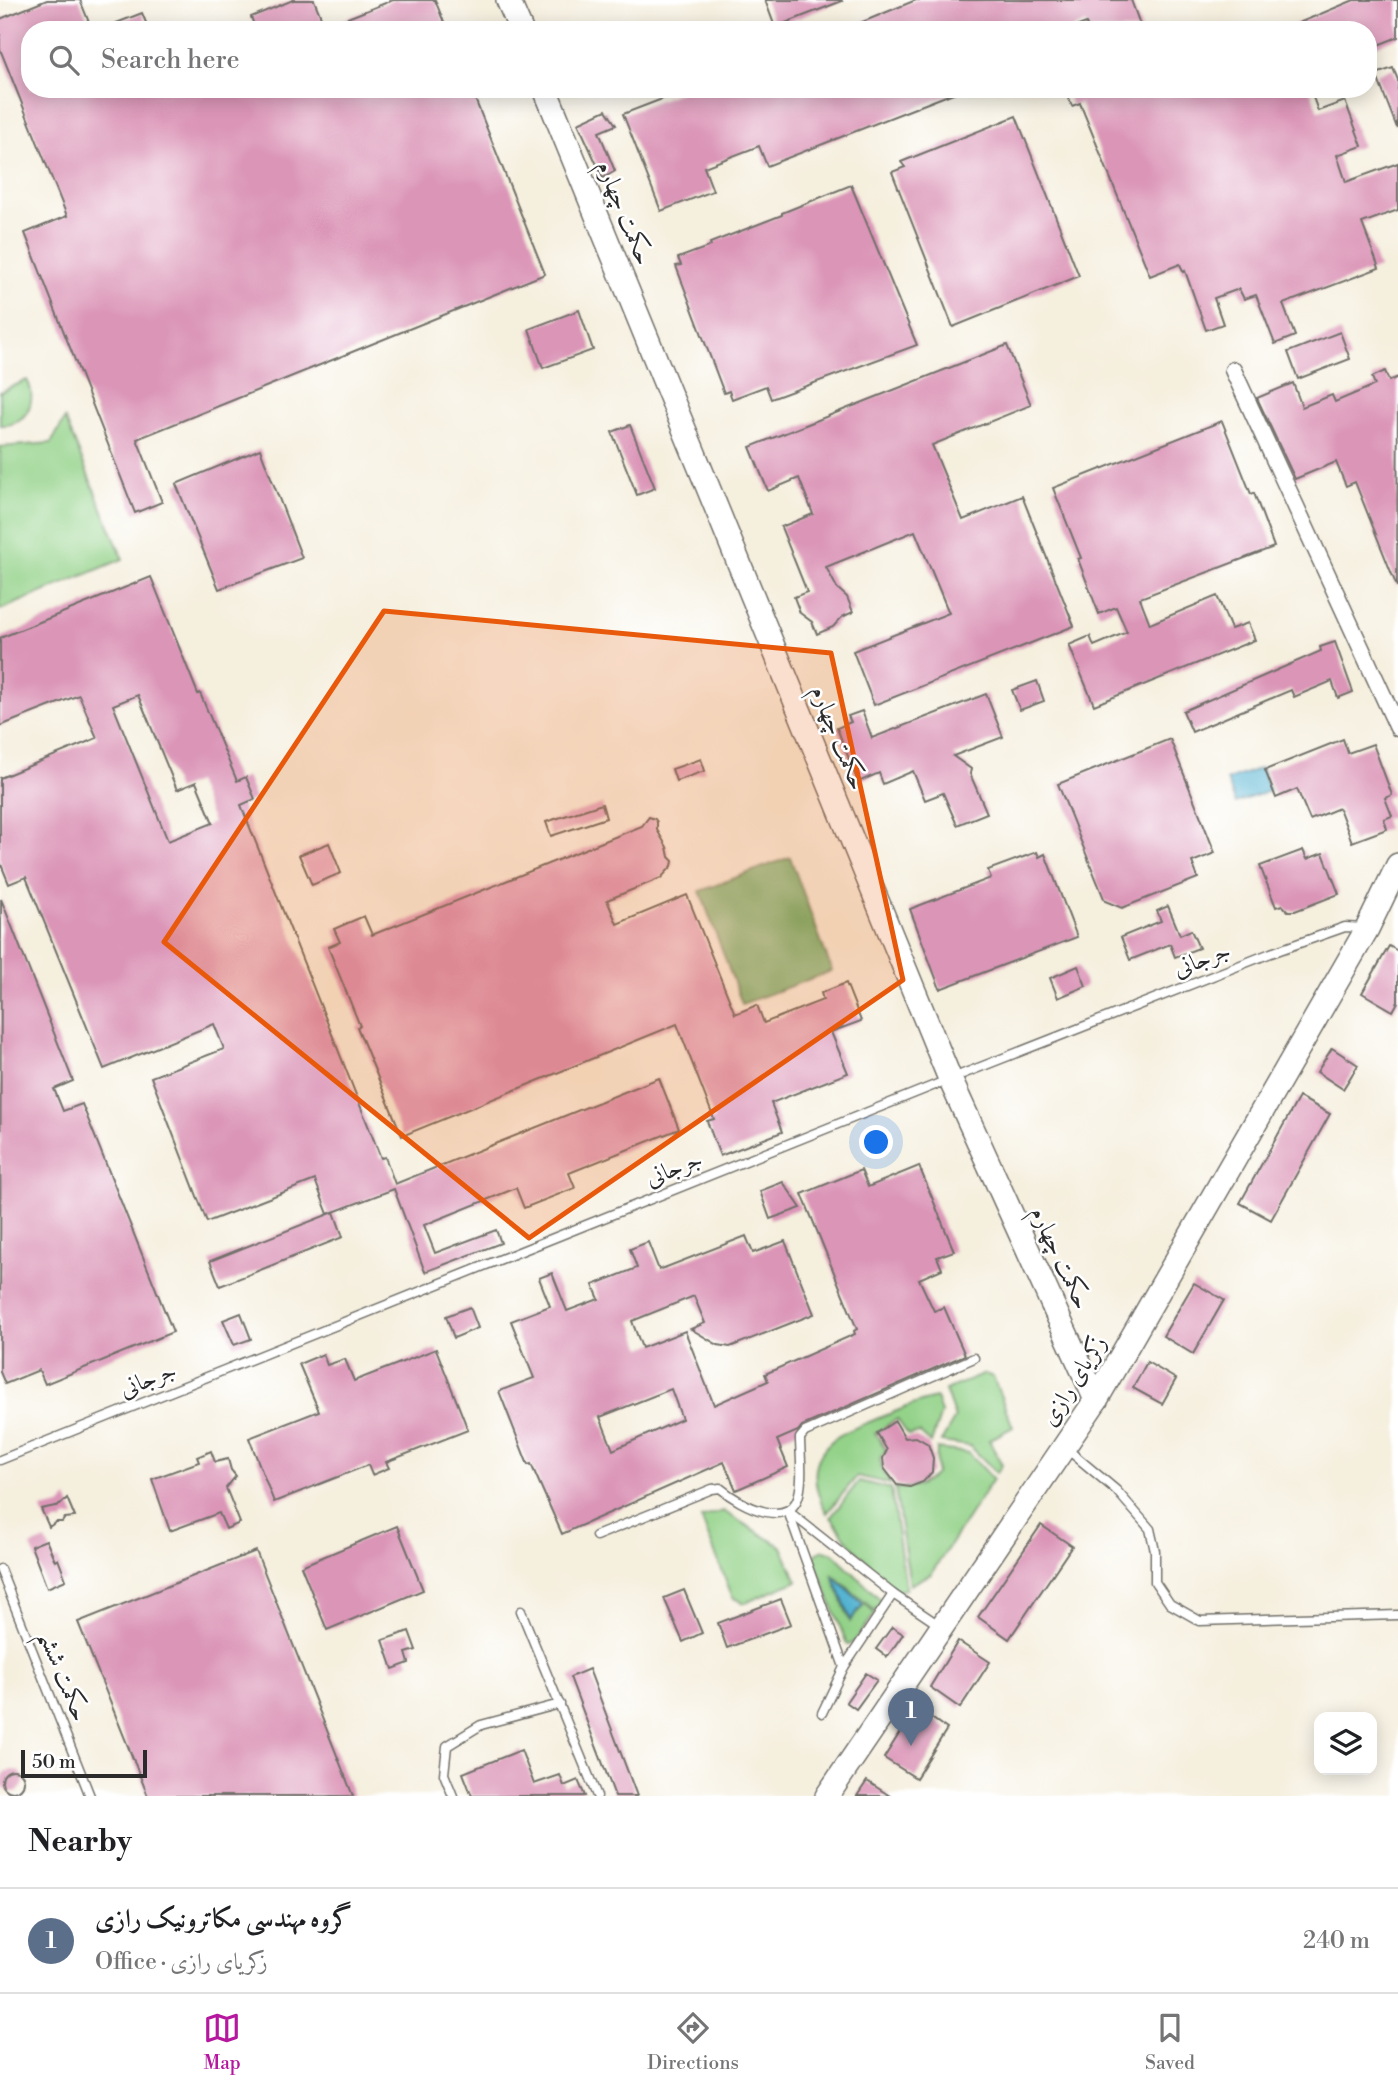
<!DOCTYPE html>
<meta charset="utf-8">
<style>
body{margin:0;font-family:"Libre Bodoni",Amiri,serif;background:#f2f2f2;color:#202124}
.controls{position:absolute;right:21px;bottom:21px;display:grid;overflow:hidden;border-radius:14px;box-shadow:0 4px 18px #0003}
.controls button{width:63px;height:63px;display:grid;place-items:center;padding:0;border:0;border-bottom:2px solid #e0e0e0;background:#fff;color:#202124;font:35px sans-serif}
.scale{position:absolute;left:21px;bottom:18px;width:126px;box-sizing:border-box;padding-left:7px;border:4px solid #2b2b2b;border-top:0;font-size:19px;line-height:24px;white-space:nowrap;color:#2b2b2b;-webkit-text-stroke:5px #fff;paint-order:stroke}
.you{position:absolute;left:877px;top:1143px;width:24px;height:24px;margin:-18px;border:5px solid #fff;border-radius:50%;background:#1a73e8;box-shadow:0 0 0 10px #1a73e833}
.badge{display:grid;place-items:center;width:46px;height:46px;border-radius:50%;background:#b5179e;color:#fff;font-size:23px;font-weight:700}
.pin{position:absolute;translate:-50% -58px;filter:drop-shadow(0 2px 4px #0008)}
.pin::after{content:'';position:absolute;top:37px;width:24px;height:21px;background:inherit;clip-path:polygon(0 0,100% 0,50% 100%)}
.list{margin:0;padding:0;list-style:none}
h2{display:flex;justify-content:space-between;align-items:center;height:91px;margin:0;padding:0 28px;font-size:30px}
h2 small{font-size:23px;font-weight:400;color:#757577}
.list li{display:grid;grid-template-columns:46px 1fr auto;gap:21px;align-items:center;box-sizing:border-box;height:105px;padding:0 28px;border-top:2px solid #e0e0e0}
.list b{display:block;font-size:26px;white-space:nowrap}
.list p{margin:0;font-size:23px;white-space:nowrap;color:#757577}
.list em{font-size:23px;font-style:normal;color:#757577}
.icon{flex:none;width:38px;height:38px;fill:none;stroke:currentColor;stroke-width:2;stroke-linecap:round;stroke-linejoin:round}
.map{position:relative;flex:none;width:1398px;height:1796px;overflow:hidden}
.search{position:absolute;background:#fff;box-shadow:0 4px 18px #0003;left:21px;right:21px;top:21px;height:77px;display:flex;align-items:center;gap:18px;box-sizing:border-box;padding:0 24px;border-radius:28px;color:#757577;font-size:26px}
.sheet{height:196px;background:#fff}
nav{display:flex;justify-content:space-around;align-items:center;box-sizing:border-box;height:98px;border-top:2px solid #e0e0e0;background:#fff;font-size:19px;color:#757577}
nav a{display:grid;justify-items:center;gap:4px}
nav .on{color:#b5179e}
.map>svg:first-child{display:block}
.green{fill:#93d288;stroke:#5f7e5a;stroke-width:2}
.forest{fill:#76b474;stroke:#507050;stroke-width:2}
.water{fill:#52b3d1;stroke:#3e6f7e;stroke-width:2}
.building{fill:#db95b7;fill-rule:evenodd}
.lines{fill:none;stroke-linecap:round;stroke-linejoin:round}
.lane-casing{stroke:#72706a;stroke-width:11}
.street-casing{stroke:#72706a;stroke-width:19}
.secondary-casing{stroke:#72706a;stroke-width:26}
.lane{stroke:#fff;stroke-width:8}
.street{stroke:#fff;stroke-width:16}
.secondary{stroke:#fff;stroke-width:23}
.marked{fill:#e8590c;fill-opacity:0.2;stroke:#e8590c;stroke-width:5;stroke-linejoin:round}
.labels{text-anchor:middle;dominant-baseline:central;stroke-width:5;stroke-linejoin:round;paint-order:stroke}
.street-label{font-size:24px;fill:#2b2b2b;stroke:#fff}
</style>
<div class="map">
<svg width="1398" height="1796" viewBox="0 0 1398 1796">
<rect width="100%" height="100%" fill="#fff"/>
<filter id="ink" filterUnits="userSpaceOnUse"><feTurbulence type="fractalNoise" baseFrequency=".0143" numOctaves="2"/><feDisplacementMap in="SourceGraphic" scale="14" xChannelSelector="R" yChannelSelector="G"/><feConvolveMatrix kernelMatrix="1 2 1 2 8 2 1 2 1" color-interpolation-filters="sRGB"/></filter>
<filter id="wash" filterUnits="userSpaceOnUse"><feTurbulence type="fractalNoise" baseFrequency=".00686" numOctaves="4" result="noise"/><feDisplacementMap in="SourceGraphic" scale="28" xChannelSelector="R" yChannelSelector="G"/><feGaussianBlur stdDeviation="1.57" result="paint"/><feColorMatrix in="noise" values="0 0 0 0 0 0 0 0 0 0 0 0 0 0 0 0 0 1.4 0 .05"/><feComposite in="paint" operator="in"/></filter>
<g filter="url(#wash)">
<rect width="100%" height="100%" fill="#f5efde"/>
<!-- green -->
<g class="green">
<path d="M27,380C39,401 25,427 0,425V392Z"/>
<path d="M65,419L123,559L0,610V447L51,443Z"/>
<path d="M985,1374L993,1377L1013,1427L989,1440L1002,1465L997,1473L970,1446L941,1442L955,1418L945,1390Z"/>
<path d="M936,1398L941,1413L931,1443L920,1433L908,1435L897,1419L875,1433L886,1450L880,1458L881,1469L891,1484L857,1476L827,1513C812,1488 809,1459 834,1439C846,1430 865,1424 879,1418C898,1411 916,1402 936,1398Z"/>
<path d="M937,1449L969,1453L993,1479L931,1574L910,1585L895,1488C912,1489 923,1486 936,1474Z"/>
<path d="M859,1481L891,1489L906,1589L896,1591L850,1544L831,1517Z"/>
<path d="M723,1511L782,1547L797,1581L745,1603L733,1598L701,1518Z"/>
<path d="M824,1550L833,1553L883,1602L875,1611L832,1574L850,1622L865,1603L875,1614L853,1643L849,1645L846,1642L814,1558L817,1553Z"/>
</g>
<!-- forest -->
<path class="forest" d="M790,857L832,971L742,1004L700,891Z"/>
<!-- water -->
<g class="water">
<path d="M1261,768L1270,791L1235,803L1227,780Z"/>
<path d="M833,1576L863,1604L851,1620Z"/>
</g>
<g id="blocks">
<!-- building -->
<g class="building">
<path d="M47,0H80L92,30H30V89H471L545,274L137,439L162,502L135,513L25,233L67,216L0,49V19Z"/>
<path d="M293,0H314L325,27L393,0H435L447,30H256L251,17Z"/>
<path d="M765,0H841L842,1L775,27Z"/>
<path d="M916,0H1131L1142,30H1088L1086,23L1068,30H843Z"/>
<path d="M1354,0H1398V37L1368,49V30H1282Z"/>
<path d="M142,13L149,30H102L101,29Z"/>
<path d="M1393,68L1398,80L1397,128L1376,74Z"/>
<path d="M688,89H961V90L767,166L759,146L704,167L713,191L661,211L623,114Z"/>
<path d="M1065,89H1310L1318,111L1345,101L1362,146L1337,155L1346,182L1398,163V210L1362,223L1379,268L1283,304L1295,336L1275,344L1256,295L1244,299L1239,289L1214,298L1223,324L1206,330L1185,271L1183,272L1180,264L1150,276L1080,103L1072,106Z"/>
<path d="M606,110L616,125L599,132L615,171L603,178L578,123Z"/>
<path d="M1016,116L1079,276L953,327L892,172L905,167L901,162Z"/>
<path d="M851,185L917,345L771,399L766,386L732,399L729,391L724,393L676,266L681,265L678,258L711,246L710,243L782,215V213Z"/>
<path d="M579,310L593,350L543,368L529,329Z"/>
<path d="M1340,332L1350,359L1298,379L1288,352Z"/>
<path d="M1007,345L1031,405L932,445L963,520L1022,496L1074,626L874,705L853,651L949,613L915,531L826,567L837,588L847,597L853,612L842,617L833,627L817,634L812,622L800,613L794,597L807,592L781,527L813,514L799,478L768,491L750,447Z"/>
<path d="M1385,371L1389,381L1398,377L1397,587L1355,482L1346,486L1336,462L1295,479L1257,398L1293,383L1302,407L1332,395L1335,402L1375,385L1372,377Z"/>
<path d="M1222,421L1251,494L1254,493L1274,547L1140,598L1150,624L1217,596L1231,629L1248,623L1255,640L1094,705L1069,645L1090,636L1094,646L1127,632L1116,607L1099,614L1078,559L1081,558L1053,488Z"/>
<path d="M630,425L655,488L637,495L612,432Z"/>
<path d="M260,449L302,558L219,589L176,484Z"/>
<path d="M151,577L198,694L200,693L237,781L246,777L255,799L241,805L381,1158L385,1157L395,1184L659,1078L679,1129L569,1173L575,1188L524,1208L516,1188L424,1225L435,1253L496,1230L501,1243L425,1272L394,1189L328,1214L315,1180L207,1222L151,1077L224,1049L214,1024L104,1069L26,877L9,884L0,862V778L97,738L79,695L0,726V638ZM138,695L177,790L196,782L213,823L168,841L113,705Z"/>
<path d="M1335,642L1353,692L1338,698L1332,681L1294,697L1291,690L1192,732L1183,711L1321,651L1320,647Z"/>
<path d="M1037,681L1044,701L1020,710L1012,690Z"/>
<path d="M986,694L1003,737L953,756L971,769L970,774L987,813L957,825L943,793L925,800L913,771L883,784L879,773L858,782L837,728L851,722L848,716L862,711L872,738Z"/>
<path d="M1170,739L1215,853L1192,862L1198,878L1122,908L1105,901L1058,784Z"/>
<path d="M1343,739L1348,753L1373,744L1392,795L1385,798L1392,816L1384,819L1387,829L1352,842L1339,808L1310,820L1297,789L1276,798L1265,770Z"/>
<path d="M701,759L705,771L676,781L672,769Z"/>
<path d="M602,804L606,818L551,836L546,822Z"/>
<path d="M649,817L655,819L657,822V830L667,847L669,857L673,861L672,866L661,878L607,900L617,924L687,895L735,1014L757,1005L764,1023L823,1000L821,993L846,983L861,1021L831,1032L848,1073L771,1103L782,1132L720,1156L707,1121L714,1119L677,1024L402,1136L357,1027L360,1026L328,947L340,942L334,929L364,916L372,935L642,826Z"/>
<path d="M329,843L341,873L312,885L299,855Z"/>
<path d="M1303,850L1307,859L1323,853L1339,894L1295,911H1288L1282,905L1276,907L1260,866Z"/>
<path d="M1037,852L1039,857L1045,854L1077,937L940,989L910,909L991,878L988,870Z"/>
<path d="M1,899L73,1081L54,1089L63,1111L82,1104L173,1332L45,1384L39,1370L5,1384L0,1372Z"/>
<path d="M1168,906L1180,935L1191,930L1199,948L1175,957L1170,944L1130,960L1121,937L1161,921L1157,911Z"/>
<path d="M1389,946L1398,951V1002L1393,1011L1362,993Z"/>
<path d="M1078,966L1086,986L1058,998L1050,978Z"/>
<path d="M1332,1048L1358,1065L1343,1089L1317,1072Z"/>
<path d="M1299,1097L1330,1114L1271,1220L1240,1203Z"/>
<path d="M919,1166L954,1251L937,1257L942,1269L919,1279L934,1311L944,1307L965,1355L802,1426L798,1431L777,1440L788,1467L736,1490L724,1462L562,1534L531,1464L528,1465L499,1391L534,1378L511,1321L550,1306L539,1278L552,1273L567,1311L599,1299L593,1285L637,1268L630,1249L648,1242L659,1270L746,1236L753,1253L785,1241L814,1314L730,1347L718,1345L691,1329L705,1323L694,1296L632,1321L642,1348L685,1331L714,1405L768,1381L765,1374L855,1334L854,1331L857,1329L802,1194L861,1170L868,1187ZM671,1389L682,1419L613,1450L600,1417Z"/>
<path d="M783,1182L801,1208L770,1219L760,1191Z"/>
<path d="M334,1212L343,1237L220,1286L210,1261Z"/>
<path d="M1194,1283L1224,1300L1193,1354L1163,1336Z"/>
<path d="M470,1307L478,1328L454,1338L446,1316Z"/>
<path d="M241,1313L251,1339L234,1345L223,1320Z"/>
<path d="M436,1349L468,1430L386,1462L389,1468L372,1475L368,1465L274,1502L249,1438L319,1411L299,1364L323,1354L327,1365L345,1359L354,1381Z"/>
<path d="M1147,1362L1176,1379L1162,1404L1133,1388Z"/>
<path d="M895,1421L905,1438L916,1437L928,1444L933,1458L932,1472L923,1482L910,1487L897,1485L884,1468L883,1458L887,1450L877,1433Z"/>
<path d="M211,1451L215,1462L228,1459L231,1470L236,1476L226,1488L240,1523L226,1529L219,1513L170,1531L152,1479L199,1462L197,1457Z"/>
<path d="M67,1498L75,1517L65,1518L62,1522H56L49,1527L41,1509L60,1505Z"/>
<path d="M1041,1525L1072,1546L1009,1639L978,1617Z"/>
<path d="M397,1526L423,1590L327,1630L301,1566Z"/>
<path d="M46,1540L55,1561L58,1559L66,1580L47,1588L31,1546Z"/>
<path d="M256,1551L353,1796H148L78,1622Z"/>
<path d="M684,1590L702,1633L683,1642L664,1598Z"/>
<path d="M781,1599L791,1624L727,1648L718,1623Z"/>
<path d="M892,1627L903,1634L887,1657L876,1649Z"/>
<path d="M409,1631L416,1650L406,1653L409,1663L393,1669L383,1640Z"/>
<path d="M958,1641L990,1662L960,1708L930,1687Z"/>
<path d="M589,1669L637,1796H615L570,1677Z"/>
<path d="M866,1673L877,1680L856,1709L846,1702Z"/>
<path d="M916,1707L947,1729L916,1778L884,1758Z"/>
<path d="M521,1750L534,1784L560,1775L564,1786L578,1780L585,1796H472L463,1773Z"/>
<circle cx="13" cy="1781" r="11"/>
<path d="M867,1781L890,1796H857Z"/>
</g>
</g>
</g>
<g filter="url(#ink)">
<use href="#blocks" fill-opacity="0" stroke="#72706a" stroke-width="2"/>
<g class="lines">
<defs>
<g id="lane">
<path d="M1067,1449L1116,1490L1150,1529L1155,1551V1582L1170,1604L1200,1621L1398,1615"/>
<path d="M0,1460L950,1079L1271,953L1345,927L1365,928"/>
<path d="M788,1511L893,1594L939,1625"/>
<path d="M788,1511L844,1667"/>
<path d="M596,1536L712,1489L720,1488C740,1505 794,1534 800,1489C803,1472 800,1454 800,1438L805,1432L974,1358"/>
<path d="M0,1569L90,1796"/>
<path d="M521,1611L597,1796"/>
<path d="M822,1713L844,1667L893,1594"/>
<path d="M453,1796L444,1774L447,1746L481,1725L560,1704"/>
</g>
<path id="street" d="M1233,370L1398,728"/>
<g id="secondary">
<path d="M508,0L521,30"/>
<path d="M545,89L950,1079L1096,1400"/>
<path d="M827,1796L1096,1400L1367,929L1398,865"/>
</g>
</defs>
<!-- lane casing -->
<use href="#lane" class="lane-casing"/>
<!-- street casing -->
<use href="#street" class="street-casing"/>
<!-- secondary casing -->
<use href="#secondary" class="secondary-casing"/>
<!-- lane -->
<use href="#lane" class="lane"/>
<!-- street -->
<use href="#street" class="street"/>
<!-- secondary -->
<use href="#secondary" class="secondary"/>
</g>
</g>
<!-- marked area -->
<path class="marked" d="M384,611L831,653L903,980L529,1238L164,942Z"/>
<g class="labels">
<!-- street labels -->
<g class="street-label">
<text transform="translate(624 213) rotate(68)">حکمت چهارم</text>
<text transform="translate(838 738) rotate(68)">حکمت چهارم</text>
<text transform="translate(1202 960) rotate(-21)">جرجانی</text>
<text transform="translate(674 1169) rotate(-22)">جرجانی</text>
<text transform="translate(1060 1258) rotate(65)">حکمت چهارم</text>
<text transform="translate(148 1380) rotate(-22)">جرجانی</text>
<text transform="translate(1074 1381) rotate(-58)">زکریای رازی</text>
<text transform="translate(63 1676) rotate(68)">حکمت ششم</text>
</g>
</g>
</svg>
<div class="controls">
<button><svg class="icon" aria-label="layers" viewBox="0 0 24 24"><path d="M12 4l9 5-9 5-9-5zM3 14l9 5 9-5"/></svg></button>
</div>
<div class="scale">50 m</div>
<div class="you"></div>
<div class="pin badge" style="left:911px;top:1746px;background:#5c6f8a">1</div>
<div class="search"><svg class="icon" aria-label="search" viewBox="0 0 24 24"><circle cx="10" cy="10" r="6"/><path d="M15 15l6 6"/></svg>Search here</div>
</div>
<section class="sheet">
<h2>Nearby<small></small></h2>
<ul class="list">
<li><span class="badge" style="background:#5c6f8a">1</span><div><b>گروه مهندسی مکاترونیک رازی</b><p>Office · زکریای رازی</p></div><em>240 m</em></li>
</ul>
</section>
<nav>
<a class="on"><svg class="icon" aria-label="map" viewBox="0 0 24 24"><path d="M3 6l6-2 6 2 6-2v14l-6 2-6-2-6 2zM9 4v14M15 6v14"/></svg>Map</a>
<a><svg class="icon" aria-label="directions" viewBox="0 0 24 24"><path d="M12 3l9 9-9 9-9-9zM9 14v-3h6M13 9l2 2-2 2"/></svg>Directions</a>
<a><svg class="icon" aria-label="saved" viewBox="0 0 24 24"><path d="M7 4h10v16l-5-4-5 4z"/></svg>Saved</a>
</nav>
